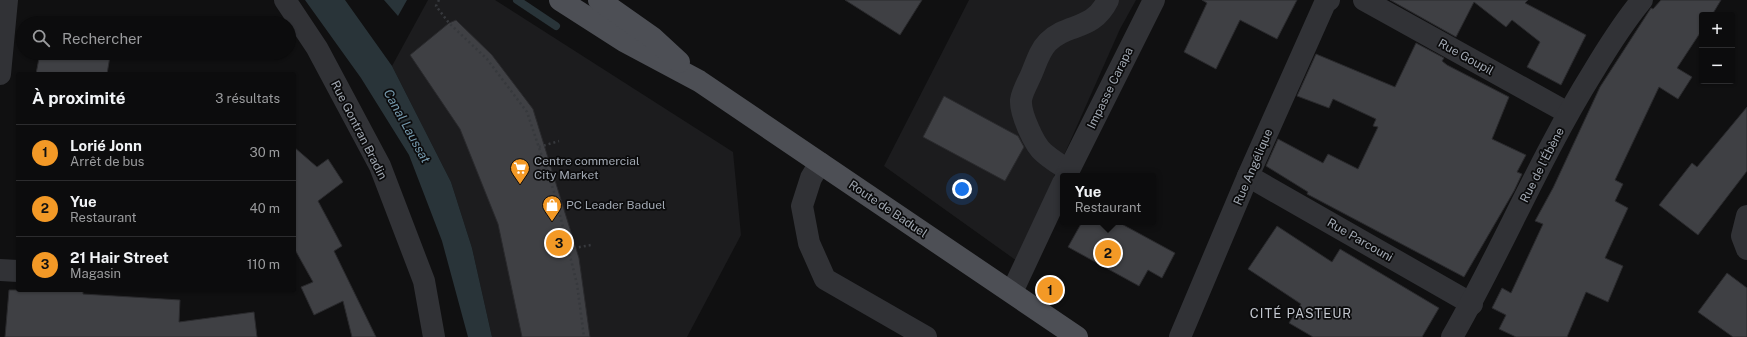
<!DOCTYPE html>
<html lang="fr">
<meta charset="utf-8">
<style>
body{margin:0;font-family:"Public Sans",sans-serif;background:#151516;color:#f1f3f6}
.controls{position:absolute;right:12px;top:12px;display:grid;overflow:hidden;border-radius:4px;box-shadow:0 1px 3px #0004}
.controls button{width:36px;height:36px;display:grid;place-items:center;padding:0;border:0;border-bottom:1px solid #2c2c2e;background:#0c0c0d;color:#f1f3f6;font:20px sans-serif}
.you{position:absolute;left:962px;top:189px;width:14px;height:14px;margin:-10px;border:3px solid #fff;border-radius:50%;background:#1a73e8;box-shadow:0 0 0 6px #1a73e833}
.badge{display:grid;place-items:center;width:26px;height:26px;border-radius:50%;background:#f39926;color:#111;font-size:13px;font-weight:700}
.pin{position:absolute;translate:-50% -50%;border:2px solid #fff;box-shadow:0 1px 4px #0006}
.popup{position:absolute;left:1060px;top:173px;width:96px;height:52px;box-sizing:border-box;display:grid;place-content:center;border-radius:4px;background:#0c0c0d;filter:drop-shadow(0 1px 3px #0005);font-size:13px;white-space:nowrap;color:#9a9b9d}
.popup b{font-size:15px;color:#f1f3f6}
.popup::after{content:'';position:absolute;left:50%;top:100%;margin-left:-8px;border:8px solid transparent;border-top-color:#0c0c0d}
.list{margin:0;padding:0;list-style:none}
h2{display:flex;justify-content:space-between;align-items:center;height:52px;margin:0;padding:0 16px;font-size:17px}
h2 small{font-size:13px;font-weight:400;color:#9a9b9d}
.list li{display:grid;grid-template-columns:26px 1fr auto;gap:12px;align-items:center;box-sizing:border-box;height:56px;padding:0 16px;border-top:1px solid #2c2c2e}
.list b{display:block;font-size:15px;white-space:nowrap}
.list p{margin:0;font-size:13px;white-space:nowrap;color:#9a9b9d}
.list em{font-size:13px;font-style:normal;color:#9a9b9d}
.icon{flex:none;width:22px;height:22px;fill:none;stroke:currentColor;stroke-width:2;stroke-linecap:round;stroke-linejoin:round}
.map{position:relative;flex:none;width:1747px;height:337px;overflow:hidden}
.search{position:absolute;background:#0c0c0d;box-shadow:0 1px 3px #0004;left:16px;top:16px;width:280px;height:44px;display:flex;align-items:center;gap:10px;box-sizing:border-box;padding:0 14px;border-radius:22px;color:#9a9b9d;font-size:15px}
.panel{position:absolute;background:#0c0c0d;box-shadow:0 1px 3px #0004;left:16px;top:72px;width:280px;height:220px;border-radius:4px}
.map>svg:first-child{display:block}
.built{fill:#1c1c1e}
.water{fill:#293439}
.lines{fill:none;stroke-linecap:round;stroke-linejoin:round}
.stream{stroke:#293439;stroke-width:8}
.building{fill:#3f4044;stroke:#2a2a2d}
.path{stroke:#37393d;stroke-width:2.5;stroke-dasharray:2 3;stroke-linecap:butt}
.minor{stroke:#313236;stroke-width:22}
.major{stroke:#4d4f55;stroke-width:22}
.labels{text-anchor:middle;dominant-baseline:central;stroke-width:3.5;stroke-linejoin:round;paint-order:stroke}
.street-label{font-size:12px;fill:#a1a8b2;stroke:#0b0b0c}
.poi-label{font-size:12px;fill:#a1a8b2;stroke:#0b0b0c;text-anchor:start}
.water-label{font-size:13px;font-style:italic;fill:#769aae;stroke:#0b0b0c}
.neighbourhood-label{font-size:13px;letter-spacing:1px;fill:#c2c6ce;stroke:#0b0b0c}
</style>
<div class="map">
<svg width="1747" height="337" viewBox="0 0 1747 337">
<rect width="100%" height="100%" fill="#101011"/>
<!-- built -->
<g class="built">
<path d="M428,0H495L733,152L741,235L687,337H492L472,248L451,182L392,66Z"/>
<path d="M969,0H1136L1120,29L1017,261L884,166Z"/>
</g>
<!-- water -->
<g class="water">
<path d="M305,0H345L392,66L451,182L472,248L492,337H468L442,241L409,155L361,78Z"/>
<path d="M384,0H407L398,16Z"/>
</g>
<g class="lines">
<!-- stream -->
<path class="stream" d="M517,0L556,26"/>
</g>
<!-- building -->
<g class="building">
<path d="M845,0H922L900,35Z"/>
<path d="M1202,0H1297L1277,39L1240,20L1216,69L1184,52L1207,3Z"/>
<path d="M1390,0H1528L1525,3L1586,35L1561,85L1527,67L1540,42L1512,20L1506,27L1474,2L1456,37Z"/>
<path d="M1661,0H1721L1712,15H1702V30L1677,68L1692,77L1678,99L1659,87L1615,180L1623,184L1615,201L1628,208L1605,258L1623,266L1608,302L1586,292L1567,337H1516L1499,329L1506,315L1492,308L1502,288L1511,293L1543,224L1535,221L1553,188L1600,87L1651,8L1653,9Z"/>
<path d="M456,20L492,55L533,109L579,258L590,337H522L498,224L460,129L410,55L449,23Z"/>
<path d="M1416,43L1444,58L1442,61L1447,65L1509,97L1492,139L1526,155L1517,172L1522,174L1514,191L1464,277L1307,194L1308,192L1266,166L1278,139L1323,163L1328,154L1358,169L1378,127L1373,126L1376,119L1333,99L1329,108L1297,96L1316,54L1395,87Z"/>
<path d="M40,53H90L110,56L107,74H36Z"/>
<path d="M944,96L1018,136L1024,147L1005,181L923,137Z"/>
<path d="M1747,107V171L1698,235L1659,205L1692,163L1697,167Z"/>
<path d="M294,147L317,167L328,159L343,182L318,201L342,246L334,251L376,337H352L343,301L314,315L301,287L313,282L294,248Z"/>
<path d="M1082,222H1118L1175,253L1162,278L1148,270L1139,286L1068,247Z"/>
<path d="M1277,226L1332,262L1340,249L1439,308L1422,337H1313L1289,323L1301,304L1248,269Z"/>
<path d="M1727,273L1747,288V337H1733L1698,312Z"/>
<path d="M9,290H83V294L180,300L179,322L254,312L257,337H5Z"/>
</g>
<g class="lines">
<!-- path -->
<g class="path">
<path d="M439,0L436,6L449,23L487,59L527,112L555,195L577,284L584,337"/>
<path d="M539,147L559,141"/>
<path d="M569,249L591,245"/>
</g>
<!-- minor -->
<g class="minor">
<path d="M285,0L317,48L380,166L424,281L434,337"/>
<path d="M1364,0L1568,113"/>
<path d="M0,74L7,0"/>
<path d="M820,163L811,178L802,206L809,243L825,279L926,337"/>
<path d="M1069,170C1060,165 1051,159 1044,153C1034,145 1020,113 1021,100C1022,92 1028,82 1031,75C1036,64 1039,51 1048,42C1068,22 1092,32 1108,0"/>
<path d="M1066,176L1154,0"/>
<path d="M1248,176L1472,304"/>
<path d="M1747,216L1742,236L1747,249"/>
<path d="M0,270L18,271"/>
<path d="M1012,292L1063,183"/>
<path d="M1180,337L1248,176L1325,3L1329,0"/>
<path d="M1452,337C1502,250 1540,157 1593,72C1608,47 1623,23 1642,0"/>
</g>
<!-- major -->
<g class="major">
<path d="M560,0L624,41L699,81L1077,337"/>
<path d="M599,0L653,38L679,62"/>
</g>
</g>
<!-- icons -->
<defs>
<symbol id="supermarket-pin" viewBox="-11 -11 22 30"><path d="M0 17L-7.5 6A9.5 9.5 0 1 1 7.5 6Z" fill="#f39926" stroke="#0b0b0c"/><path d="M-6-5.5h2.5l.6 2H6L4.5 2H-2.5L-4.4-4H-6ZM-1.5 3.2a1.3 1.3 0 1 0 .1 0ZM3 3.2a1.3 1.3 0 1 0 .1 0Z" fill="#fff"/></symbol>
<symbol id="shop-pin" viewBox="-11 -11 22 30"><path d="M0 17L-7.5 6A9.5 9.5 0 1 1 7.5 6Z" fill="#f39926" stroke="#0b0b0c"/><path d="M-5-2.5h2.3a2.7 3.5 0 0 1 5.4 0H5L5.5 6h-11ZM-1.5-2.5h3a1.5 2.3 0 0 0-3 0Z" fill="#fff"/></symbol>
</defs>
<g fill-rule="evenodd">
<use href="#supermarket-pin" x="509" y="157" width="22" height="30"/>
<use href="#shop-pin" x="541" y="194" width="22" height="30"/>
</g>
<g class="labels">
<!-- street labels -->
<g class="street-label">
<text transform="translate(1466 57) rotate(29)">Rue Goupil</text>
<text transform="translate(1110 88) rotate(-64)">Impasse Carapa</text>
<text transform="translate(359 130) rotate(63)">Rue Gontran Bradin</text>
<text transform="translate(1542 165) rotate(-63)">Rue de l'Ébène</text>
<text transform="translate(1253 167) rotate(-67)">Rue Angélique</text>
<text transform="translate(888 209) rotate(34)">Route de Baduel</text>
<text transform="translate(1360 240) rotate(30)">Rue Parcouni</text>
</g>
<!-- poi labels -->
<g class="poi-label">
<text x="534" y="161">Centre commercial<tspan x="534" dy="14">City Market</tspan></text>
<text x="566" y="205">PC Leader Baduel</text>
</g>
<!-- water labels -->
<g class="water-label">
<text transform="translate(407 126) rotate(61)">Canal Laussat</text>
</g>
<!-- neighbourhood labels -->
<g class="neighbourhood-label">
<text x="1301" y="313">CITÉ PASTEUR</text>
</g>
</g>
</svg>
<div class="controls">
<button>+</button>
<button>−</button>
</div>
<div class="you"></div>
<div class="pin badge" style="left:1050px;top:290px">1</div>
<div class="pin badge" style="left:1108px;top:253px">2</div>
<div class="popup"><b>Yue</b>Restaurant</div>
<div class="pin badge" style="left:559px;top:243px">3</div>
<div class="search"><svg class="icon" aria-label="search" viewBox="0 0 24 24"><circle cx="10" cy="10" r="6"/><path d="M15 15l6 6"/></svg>Rechercher</div>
<section class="panel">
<h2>À proximité<small>3 résultats</small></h2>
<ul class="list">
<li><span class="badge">1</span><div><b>Lorié Jonn</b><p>Arrêt de bus</p></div><em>30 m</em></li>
<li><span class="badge">2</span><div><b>Yue</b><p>Restaurant</p></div><em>40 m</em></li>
<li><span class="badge">3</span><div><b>21 Hair Street</b><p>Magasin</p></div><em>110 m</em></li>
</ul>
</section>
</div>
